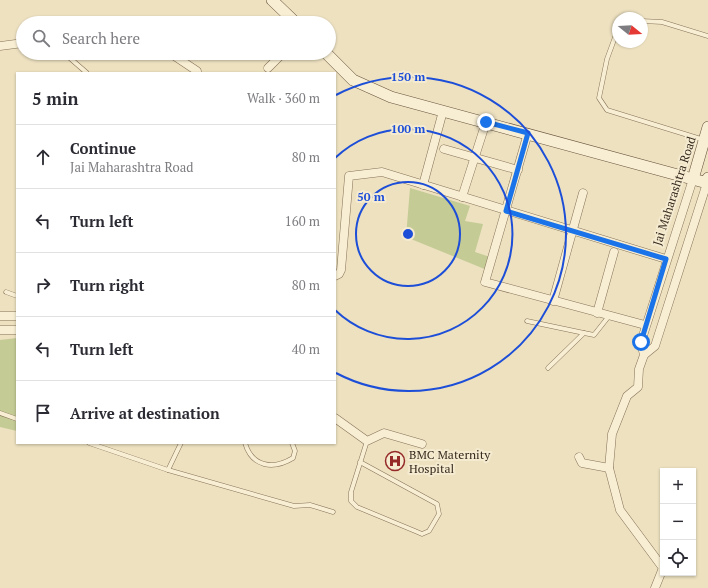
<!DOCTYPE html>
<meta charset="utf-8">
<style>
body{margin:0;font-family:"PT Serif",serif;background:#f2f2f3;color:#2b2b33}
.controls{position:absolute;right:12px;bottom:12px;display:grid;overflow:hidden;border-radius:0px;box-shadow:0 1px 3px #0004}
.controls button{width:36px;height:36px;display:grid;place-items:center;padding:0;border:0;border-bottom:1px solid #e1e1e2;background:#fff;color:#2b2b33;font:20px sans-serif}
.compass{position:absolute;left:612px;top:12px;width:36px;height:36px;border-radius:50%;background:#fff;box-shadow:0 1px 3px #0004;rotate:108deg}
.stop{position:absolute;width:12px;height:12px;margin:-9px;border:3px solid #1a73e8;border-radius:50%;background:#fff}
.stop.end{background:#1a73e8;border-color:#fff;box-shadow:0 1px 4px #0008}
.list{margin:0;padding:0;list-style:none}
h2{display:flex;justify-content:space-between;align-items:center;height:52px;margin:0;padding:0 16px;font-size:17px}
h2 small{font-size:13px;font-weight:400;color:#7c7c81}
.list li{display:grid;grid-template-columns:26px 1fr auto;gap:12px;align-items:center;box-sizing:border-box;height:64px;padding:0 16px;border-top:1px solid #e1e1e2}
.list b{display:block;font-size:15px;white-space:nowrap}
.list p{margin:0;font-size:13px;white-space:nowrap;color:#7c7c81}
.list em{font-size:13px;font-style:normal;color:#7c7c81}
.icon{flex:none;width:22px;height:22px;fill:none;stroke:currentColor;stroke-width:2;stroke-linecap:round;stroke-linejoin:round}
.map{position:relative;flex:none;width:708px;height:588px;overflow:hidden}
.search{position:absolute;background:#fff;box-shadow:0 1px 3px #0004;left:16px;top:16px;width:320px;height:44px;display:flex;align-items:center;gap:10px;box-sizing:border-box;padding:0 14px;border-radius:22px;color:#7c7c81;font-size:15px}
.panel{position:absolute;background:#fff;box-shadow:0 1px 3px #0004;left:16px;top:72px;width:320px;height:372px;border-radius:0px}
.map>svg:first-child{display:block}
.green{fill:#c4cb95}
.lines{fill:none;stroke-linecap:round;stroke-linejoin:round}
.lane-casing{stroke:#867258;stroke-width:5}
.street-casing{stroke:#867258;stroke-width:9}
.secondary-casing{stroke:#68533c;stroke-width:12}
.lane{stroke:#f8eed3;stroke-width:4}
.street{stroke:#f8eed3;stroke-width:8}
.secondary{stroke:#f8eed3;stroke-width:11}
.route{stroke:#1a73e8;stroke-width:5}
.ring{fill:none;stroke:#1d4ed8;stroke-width:2}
.labels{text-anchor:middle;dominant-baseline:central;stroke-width:4;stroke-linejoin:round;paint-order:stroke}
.street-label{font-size:12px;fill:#36291d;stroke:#f5ebd0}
.poi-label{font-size:12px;fill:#36291d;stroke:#f5ebd0;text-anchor:start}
.centre{fill:#1d4ed8;stroke:#f5ebd0;stroke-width:2}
.ring-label{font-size:12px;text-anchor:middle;font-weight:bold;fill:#1d4ed8;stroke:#f5ebd0;stroke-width:4;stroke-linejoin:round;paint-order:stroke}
</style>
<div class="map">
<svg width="708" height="588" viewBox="0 0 708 588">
<rect width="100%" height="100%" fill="#ede1c0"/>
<!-- green -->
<g class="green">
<path d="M410,188L470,206L465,221L483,224L475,252L490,257L487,270L406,237Z"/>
<path d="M17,338V431L0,427V340Z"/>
</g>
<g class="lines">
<defs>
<g id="lane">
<path d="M642,21L662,22L708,36"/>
<path d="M618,29L607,59L599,98L607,110L704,140"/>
<path d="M64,53L87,73"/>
<path d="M6,292L17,296"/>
<path d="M527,321L584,333"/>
<path d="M548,368L584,333L594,335L609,316"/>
<path d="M0,413L17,419"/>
<path d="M89,443L168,470L294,506L310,505L333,512"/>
<path d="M245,443C252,467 273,470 293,458L295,451L292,443"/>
<path d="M360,462L437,504L439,514L429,531L422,534L415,531L357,507L351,501V492L367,441"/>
<path d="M168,470L181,443"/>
</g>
<g id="street">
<path d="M0,46L23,43"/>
<path d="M170,53L197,71V73"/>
<path d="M268,68L283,53"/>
<path d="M528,133L485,282L645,325"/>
<path d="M444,149L518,170"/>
<path d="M423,185L443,111"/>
<path d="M462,197L486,122"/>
<path d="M335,276L339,274L341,270L349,176L382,172L666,259"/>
<path d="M553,301L583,193"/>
<path d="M597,313L614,252"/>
<path d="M0,316H17"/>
<path d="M0,330H17"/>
<path d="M644,355L655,346L707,183L708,184"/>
<path d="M335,418L367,441L384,433L422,444"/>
<path d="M579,457L582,463L609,468"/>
<path d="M655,588L663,568L620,510L609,468L612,434L627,396L638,387L639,369L644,355L641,342L693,179"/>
</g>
<g id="secondary">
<path d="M272,0L296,23"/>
<path d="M326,53L353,80L391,97L707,183L708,178"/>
<path d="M693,179L708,127"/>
</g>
</defs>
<!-- lane casing -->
<use href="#lane" class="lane-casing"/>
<!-- street casing -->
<use href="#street" class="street-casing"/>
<!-- secondary casing -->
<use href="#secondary" class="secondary-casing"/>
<!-- lane -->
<use href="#lane" class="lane"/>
<!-- street -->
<use href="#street" class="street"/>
<!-- secondary -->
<use href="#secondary" class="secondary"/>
</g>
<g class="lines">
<!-- route -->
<path class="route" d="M486,122L528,133L506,211L666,259L641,342"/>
</g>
<!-- distance rings -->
<g class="ring">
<circle cx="408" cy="234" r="52"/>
<path d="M335 158A105 105 0 1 1 335 310"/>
<path d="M336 95A157 157 0 1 1 336 373"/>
</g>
<!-- icons -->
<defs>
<symbol id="hospital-ring" viewBox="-11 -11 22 22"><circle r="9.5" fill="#f5ebd0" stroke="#952a29" stroke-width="1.5"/><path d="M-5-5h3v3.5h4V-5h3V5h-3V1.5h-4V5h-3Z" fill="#952a29"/></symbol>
</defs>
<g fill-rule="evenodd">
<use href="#hospital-ring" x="384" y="450" width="22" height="22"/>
</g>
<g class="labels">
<!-- street labels -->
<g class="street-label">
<text transform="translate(674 191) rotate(-72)">Jai Maharashtra Road</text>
</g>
<!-- poi labels -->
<g class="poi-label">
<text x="409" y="454">BMC Maternity<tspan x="409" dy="14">Hospital</tspan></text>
</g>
</g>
<circle cx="408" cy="234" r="6" class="centre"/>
<g class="ring-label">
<text x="408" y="81">150 m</text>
<text x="408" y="133">100 m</text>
<text x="371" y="201">50 m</text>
</g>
</svg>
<div class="controls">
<button>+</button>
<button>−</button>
<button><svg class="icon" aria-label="locate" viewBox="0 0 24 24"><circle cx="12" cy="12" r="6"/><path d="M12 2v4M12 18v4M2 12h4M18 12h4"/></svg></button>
</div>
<svg class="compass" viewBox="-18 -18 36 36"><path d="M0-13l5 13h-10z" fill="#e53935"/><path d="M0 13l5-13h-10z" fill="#7c7c81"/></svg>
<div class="stop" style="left:641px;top:342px"></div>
<div class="stop end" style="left:486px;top:122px"></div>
<div class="search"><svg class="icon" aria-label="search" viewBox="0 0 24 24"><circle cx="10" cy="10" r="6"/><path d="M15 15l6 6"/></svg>Search here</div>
<section class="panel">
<h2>5 min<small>Walk · 360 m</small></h2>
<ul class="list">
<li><svg class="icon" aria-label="ahead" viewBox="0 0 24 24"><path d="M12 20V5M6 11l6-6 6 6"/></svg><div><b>Continue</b><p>Jai Maharashtra Road</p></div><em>80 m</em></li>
<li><svg class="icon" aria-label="left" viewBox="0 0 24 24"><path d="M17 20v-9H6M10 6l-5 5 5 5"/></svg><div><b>Turn left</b></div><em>160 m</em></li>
<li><svg class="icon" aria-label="right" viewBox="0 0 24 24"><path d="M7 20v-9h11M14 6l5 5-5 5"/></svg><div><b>Turn right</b></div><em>80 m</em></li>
<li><svg class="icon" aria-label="left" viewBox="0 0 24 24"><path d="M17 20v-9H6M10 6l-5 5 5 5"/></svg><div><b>Turn left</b></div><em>40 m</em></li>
<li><svg class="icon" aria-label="arrive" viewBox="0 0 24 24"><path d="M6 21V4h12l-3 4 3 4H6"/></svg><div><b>Arrive at destination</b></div></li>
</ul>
</section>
</div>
